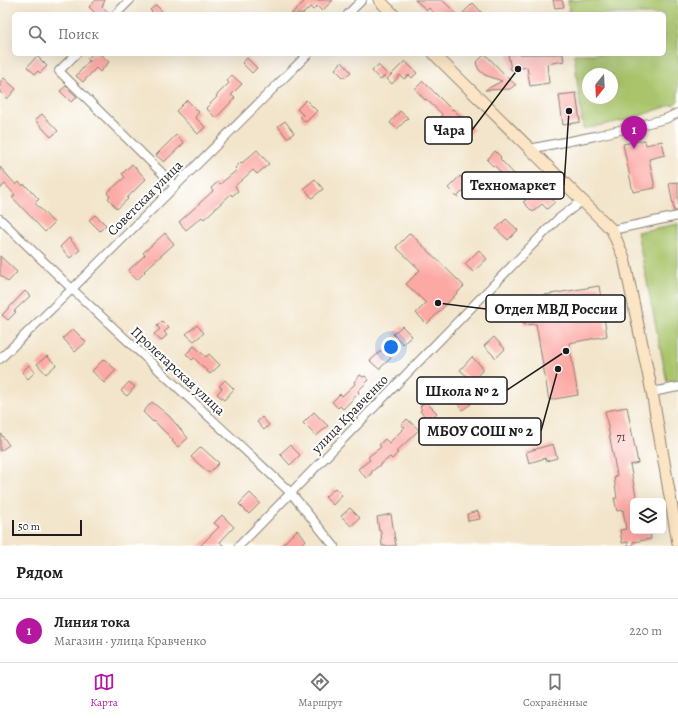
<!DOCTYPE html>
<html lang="ru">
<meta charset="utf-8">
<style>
body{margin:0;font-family:Alegreya,serif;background:#f6f6f6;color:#222}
.controls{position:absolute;right:12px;bottom:12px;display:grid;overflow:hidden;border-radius:6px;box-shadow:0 4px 16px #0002}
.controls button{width:36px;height:36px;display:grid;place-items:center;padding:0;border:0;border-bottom:1px solid #e0e0e0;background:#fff;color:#222;font:20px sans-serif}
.compass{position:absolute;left:582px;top:68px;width:36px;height:36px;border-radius:50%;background:#fff;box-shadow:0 4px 16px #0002;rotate:198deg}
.scale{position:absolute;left:12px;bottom:10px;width:70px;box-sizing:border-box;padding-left:4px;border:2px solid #1c1c1c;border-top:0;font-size:11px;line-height:14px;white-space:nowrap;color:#1c1c1c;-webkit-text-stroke:3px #fff;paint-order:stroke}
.you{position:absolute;left:391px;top:347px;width:14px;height:14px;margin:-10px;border:3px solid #fff;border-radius:50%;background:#1a73e8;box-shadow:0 0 0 6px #1a73e833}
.badge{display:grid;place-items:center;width:26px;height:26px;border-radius:50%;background:#b5179e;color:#fff;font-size:13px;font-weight:700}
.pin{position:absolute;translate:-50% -33px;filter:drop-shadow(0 1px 2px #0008)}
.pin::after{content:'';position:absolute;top:21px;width:14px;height:12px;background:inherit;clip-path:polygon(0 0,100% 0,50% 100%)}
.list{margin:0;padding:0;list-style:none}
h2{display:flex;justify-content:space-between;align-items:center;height:52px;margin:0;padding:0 16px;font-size:17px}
h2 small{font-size:13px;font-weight:400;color:#767676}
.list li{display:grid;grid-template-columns:26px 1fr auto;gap:12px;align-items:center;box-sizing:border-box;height:64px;padding:0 16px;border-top:1px solid #e0e0e0}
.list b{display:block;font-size:15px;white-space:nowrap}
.list p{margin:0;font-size:13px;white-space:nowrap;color:#767676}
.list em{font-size:13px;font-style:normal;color:#767676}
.icon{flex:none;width:22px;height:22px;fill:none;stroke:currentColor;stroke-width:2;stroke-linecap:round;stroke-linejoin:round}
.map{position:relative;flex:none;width:678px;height:546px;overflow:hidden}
.search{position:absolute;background:#fff;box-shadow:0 4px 16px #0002;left:12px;right:12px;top:12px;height:44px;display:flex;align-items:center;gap:10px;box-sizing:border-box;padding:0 14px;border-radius:6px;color:#767676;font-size:15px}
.sheet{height:116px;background:#fff}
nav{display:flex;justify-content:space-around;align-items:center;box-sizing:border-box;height:56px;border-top:1px solid #e0e0e0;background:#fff;font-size:11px;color:#767676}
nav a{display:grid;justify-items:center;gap:2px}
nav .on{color:#b5179e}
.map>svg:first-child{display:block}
.green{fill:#a9c46a;stroke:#627043;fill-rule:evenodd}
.building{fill:#fca8a3}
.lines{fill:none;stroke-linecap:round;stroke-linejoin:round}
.street-casing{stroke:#878074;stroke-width:10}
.secondary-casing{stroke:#878074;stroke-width:13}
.street{stroke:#fff;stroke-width:8}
.secondary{stroke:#fce5c4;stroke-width:11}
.labels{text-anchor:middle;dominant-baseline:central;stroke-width:4;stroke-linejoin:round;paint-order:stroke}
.number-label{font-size:12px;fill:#543f3e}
.street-label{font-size:14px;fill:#1c1c1c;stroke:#fff}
.leader{fill:none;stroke:#1c1c1c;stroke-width:1.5}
.callout-dot{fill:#1c1c1c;stroke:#fff;stroke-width:1.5}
.callout{fill:#fff;stroke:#1c1c1c;stroke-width:1.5}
.callout-label{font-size:15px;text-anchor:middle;font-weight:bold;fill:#1c1c1c}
</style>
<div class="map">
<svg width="678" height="546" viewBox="0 0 678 546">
<rect width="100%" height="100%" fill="#fff"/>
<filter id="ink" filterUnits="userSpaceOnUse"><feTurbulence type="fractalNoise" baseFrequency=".025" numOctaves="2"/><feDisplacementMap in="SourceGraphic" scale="8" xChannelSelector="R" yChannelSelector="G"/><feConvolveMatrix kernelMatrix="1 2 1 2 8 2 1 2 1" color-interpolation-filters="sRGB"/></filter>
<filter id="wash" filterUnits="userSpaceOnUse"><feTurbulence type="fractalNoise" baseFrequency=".012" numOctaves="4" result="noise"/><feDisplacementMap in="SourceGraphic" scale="16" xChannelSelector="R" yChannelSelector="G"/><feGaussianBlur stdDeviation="0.9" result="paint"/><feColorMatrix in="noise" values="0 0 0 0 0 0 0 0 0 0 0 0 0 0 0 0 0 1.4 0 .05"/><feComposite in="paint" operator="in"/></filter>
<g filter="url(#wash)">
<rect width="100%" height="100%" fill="#f2e5cb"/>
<!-- green -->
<g class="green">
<path d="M568,0H678V101L674,104L630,119L583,129L574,54H664V14H569ZM588,74H612V98H588Z"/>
<path d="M678,224V380L667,382L637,232Z"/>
</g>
<g id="blocks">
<!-- building -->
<g class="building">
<path d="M96,0H105L102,7L111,14H96L89,7Z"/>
<path d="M303,0H333L322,11L317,6L313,10L310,7L303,14H291L304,2Z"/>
<path d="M415,0H442L457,14H435L429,8L427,10Z"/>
<path d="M553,0H562L564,7L555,8Z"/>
<path d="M473,3L483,14H462Z"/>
<path d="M156,5L165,14H154L150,10Z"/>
<path d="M92,54H100L109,62L100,72L96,68L83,82L76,76L89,61L87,59Z"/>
<path d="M485,54L508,78L516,85H515L510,89L485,90L502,81L485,75L479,70L476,63Z"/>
<path d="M508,54H563L564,61L547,64L549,83L530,86L527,67L511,70Z"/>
<path d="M37,56L47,66L40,73L38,71L35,74L27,67Z"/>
<path d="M247,58L257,68L252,73L242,63Z"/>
<path d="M405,61L417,73L412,78L409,75L404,79L400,75L392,84L387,79Z"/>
<path d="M342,62L351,72L344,78L335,69Z"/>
<path d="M378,65L387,74L380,80L372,71Z"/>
<path d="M232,75L242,84L231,95L235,98L216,118L206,108L217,97L216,96L229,83L227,81Z"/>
<path d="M4,78L16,89L7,99L0,92V82Z"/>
<path d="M423,81L452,110L453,109L474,130L464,140L457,134L459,133L441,116L442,114L426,99L425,100L415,89Z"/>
<path d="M66,86L77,97L71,102L60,91Z"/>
<path d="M576,93L580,122L563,125L559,95Z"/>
<path d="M187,100L199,112L195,117L205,127L198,134L176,111Z"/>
<path d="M306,100L317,111L306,122L300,117L303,115L297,109Z"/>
<path d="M400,111L408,118L397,129L390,123Z"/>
<path d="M42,114L58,131L51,137L35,120Z"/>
<path d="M285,121L294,133L287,138L278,126Z"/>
<path d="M176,135L184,143L164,162L156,155Z"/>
<path d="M645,140L646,145L662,141L665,155L649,159L655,188L633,192L623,144Z"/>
<path d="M257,150L269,164L257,174L253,170L235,186L238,191L232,196L231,194L204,219L202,217L186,230L179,222L213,191L211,188L218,182L220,184L237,170L235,168L241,162L242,163Z"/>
<path d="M495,151L501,157L500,159L518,178L520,177L526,183H525L539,198L546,192L555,202L547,209L542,204L533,212L523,202L526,200L494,165L493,166L487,160Z"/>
<path d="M132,164L146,179L127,198L128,199L117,209L108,198L110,196L107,193L125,177L122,174Z"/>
<path d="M0,167L16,185L19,182L23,186L24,184L39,199L35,203L54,223L45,232L12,197L15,195L5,184L0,189Z"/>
<path d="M460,176L468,186L457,197L448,188Z"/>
<path d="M315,179L323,189L312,198L304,188Z"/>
<path d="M678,182V211H674L669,183Z"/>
<path d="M95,215L106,225L100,231L89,220Z"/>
<path d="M506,219L518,230L508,240L496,229Z"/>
<path d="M165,233L174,244L144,271L145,272L137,280L128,271L145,255L143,253Z"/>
<path d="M410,233L464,286L427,324L416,313L426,303L406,284L420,270L396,247Z"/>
<path d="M69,238L80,250L70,258L60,247Z"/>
<path d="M479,250L487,259L473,272L465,264Z"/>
<path d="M0,256L17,272L8,282L0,275Z"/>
<path d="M599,286L607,336L569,343L578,395L549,400L536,324L524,325L520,299Z"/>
<path d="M25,291L30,296L14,311L16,312L8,320L2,315Z"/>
<path d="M162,321L169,328L164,332L167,335L161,341L154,334L160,329L157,326Z"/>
<path d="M197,325L204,333L194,341L186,334Z"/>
<path d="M402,326L412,336L403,344L393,334Z"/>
<path d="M73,329L86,342L75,352L63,338Z"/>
<path d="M494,337L505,349L496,358L484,346Z"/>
<path d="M194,346L206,357L209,354L220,365L210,374L194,358L192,360L186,354Z"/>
<path d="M383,349L391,358L379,369L370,361Z"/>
<path d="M47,356L56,365L46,374L37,364Z"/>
<path d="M472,357L484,369L472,381L460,370Z"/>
<path d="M104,359L116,370L104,383L92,371Z"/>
<path d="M29,365L35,372L28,379L22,372Z"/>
<path d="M360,375L363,377L365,376L369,380L358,391L359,393L343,409L340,406L338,408L332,402L340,394L342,396L355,384L354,382Z"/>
<path d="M225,380L234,389L224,400L217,394L222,388L219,386Z"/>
<path d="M129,382L135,387L127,396L121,391Z"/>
<path d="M465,395L471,404L462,410L456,400Z"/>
<path d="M425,401L437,413L429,421L420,411L422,409L420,407Z"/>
<path d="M152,402L169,416L188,438L178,447L172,441L173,440L154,421L153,422L143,412Z"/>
<path d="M627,407L638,463L630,465L637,501H633V531H650L651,539L633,542V546H628V542L622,543L620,530L626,529L623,510L617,511L614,498H617L614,477L617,476L605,411Z"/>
<path d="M314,412L328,426L316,436L303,423Z"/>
<path d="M262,417L269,425L264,430L257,422Z"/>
<path d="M407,419L419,430L396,452L398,453L392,459L390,457L371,472L372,473L366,478L358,469L370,460L368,457L381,447L379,445L385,439L389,443L405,427L401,425Z"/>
<path d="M0,433L9,445L0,451Z"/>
<path d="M553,444L557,458L546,461L545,458L529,463L526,452Z"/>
<path d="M290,445L300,455L290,465L280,454Z"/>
<path d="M201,447L219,463L209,473L191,457Z"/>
<path d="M335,488L342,495L333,505L325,497Z"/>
<path d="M250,493L260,503L249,514L239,504Z"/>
<path d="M350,508L360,518L351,526L341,516Z"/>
<path d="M478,511L480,519L468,521L467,514Z"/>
<path d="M391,514L396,546H382L381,531H379L377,517Z"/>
<path d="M222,515L234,527L220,542L224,546H200L219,527L214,523Z"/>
<path d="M297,530L306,540L299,546H281Z"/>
</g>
</g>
</g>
<g filter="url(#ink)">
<use href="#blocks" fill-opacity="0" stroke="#878074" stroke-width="1"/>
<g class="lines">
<defs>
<g id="street">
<path d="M116,14L130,0"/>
<path d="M348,14L362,0"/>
<path d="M76,54L59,71L175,186"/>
<path d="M529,149L595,136L665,119L678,113"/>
<path d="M0,219L72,289L291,493L334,546"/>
<path d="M612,230L678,216"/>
<path d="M0,359L72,289L308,54"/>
<path d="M652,392L678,387"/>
<path d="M239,546L544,233L557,220L583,200"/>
</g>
<g id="secondary">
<path d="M379,0L393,14"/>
<path d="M434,54L612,230L624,258L652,392L678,543"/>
</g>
</defs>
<!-- street casing -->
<use href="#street" class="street-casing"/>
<!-- secondary casing -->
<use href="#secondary" class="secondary-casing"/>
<!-- street -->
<use href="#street" class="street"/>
<!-- secondary -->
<use href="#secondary" class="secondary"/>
</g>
</g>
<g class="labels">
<!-- number labels -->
<g class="number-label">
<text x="621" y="437">71</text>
</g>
<!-- street labels -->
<g class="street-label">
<text transform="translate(145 198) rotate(-45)">Советская улица</text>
<text transform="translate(178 371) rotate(43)">Пролетарская улица</text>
<text transform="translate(350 414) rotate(-46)">улица Кравченко</text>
</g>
</g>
<!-- callouts -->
<path class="leader" d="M518 69L472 130M569 111L564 185M438 303L486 309M566 351L507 390M558 369L541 431"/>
<g class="callout-dot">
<circle cx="518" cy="69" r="4"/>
<circle cx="569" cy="111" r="4"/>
<circle cx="438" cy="303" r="4"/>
<circle cx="566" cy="351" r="4"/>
<circle cx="558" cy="369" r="4"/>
</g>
<g class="callout">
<rect x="425" y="117" width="47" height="27" rx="4"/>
<rect x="462" y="172" width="102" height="27" rx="4"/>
<rect x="486" y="295" width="139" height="27" rx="4"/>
<rect x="417" y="377" width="90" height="27" rx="4"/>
<rect x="419" y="418" width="122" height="27" rx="4"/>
</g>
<g class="callout-label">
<text x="449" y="135">Чара</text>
<text x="513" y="190">Техномаркет</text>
<text x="556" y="314">Отдел МВД России</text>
<text x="462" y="396">Школа № 2</text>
<text x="480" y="436">МБОУ СОШ № 2</text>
</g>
</svg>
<div class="controls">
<button><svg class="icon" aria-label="layers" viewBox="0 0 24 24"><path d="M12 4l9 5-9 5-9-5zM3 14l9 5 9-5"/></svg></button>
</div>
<svg class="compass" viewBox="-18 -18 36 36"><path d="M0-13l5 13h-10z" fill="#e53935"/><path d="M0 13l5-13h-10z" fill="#767676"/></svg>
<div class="scale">50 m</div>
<div class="you"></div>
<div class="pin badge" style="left:634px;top:149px">1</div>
<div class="search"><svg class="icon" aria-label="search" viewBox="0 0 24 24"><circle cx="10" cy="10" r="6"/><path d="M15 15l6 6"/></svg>Поиск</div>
</div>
<section class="sheet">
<h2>Рядом<small></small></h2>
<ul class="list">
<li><span class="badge">1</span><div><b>Линия тока</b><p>Магазин · улица Кравченко</p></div><em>220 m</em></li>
</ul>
</section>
<nav>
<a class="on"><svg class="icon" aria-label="map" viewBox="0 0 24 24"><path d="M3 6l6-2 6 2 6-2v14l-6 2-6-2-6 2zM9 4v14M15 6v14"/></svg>Карта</a>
<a><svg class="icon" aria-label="directions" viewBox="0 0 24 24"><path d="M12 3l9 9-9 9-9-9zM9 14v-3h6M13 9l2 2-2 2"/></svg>Маршрут</a>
<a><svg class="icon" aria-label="saved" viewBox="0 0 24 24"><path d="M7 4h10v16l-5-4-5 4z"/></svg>Сохранённые</a>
</nav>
